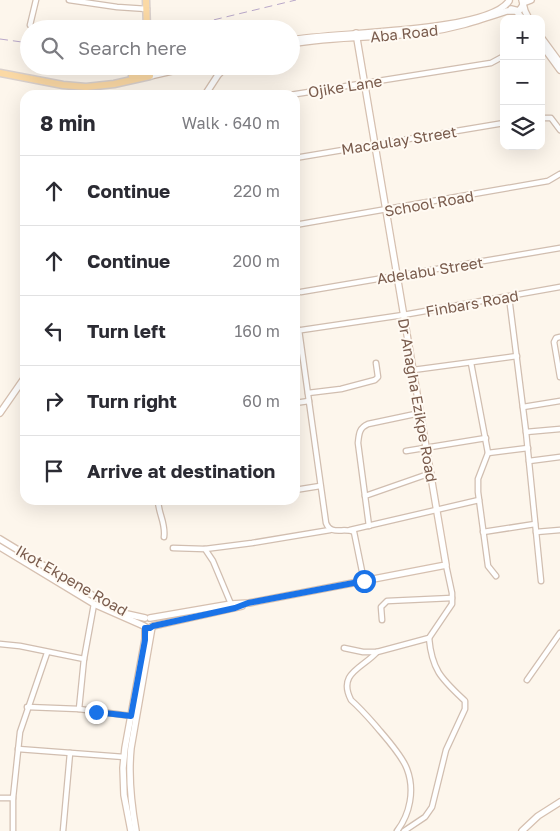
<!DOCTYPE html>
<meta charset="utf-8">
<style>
body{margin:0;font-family:"Golos Text",sans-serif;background:#f7f7f7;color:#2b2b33}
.controls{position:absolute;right:15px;top:15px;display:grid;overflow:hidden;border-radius:10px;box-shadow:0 5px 20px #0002}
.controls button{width:45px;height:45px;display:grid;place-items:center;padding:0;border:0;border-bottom:1px solid #e1e1e2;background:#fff;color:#2b2b33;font:25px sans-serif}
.stop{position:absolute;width:15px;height:15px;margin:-11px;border:4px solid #1a73e8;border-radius:50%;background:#fff}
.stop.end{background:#1a73e8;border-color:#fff;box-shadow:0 1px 5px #0008}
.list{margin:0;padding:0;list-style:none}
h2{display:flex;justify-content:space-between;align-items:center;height:65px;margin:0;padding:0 20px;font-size:21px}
h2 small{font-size:16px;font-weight:400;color:#7c7c81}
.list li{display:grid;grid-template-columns:32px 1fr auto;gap:15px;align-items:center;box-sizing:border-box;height:70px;padding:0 20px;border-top:1px solid #e1e1e2}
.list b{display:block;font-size:19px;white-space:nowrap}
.list em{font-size:16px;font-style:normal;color:#7c7c81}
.icon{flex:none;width:28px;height:28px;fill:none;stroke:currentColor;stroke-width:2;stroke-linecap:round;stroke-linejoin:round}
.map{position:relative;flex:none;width:560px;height:831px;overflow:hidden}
.search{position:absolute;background:#fff;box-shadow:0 5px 20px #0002;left:20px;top:20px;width:280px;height:55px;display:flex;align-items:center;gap:12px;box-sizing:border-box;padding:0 18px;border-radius:28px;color:#7c7c81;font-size:19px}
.panel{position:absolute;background:#fff;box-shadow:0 5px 20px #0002;left:20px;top:90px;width:280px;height:415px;border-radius:15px}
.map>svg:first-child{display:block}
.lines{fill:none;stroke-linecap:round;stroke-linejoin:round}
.street-casing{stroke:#d1beb0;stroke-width:7}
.secondary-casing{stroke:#d6c0b0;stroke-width:8}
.primary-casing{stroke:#dad1cd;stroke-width:9}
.street{stroke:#fff;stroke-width:4.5}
.secondary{stroke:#fff;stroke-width:5.5}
.primary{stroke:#fbd9a5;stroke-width:6}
.rail{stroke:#b9a8c9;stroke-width:1;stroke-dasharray:8 5;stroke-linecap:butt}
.route{stroke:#1a73e8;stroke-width:6}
.labels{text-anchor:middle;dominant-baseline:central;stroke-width:4;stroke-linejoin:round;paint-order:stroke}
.street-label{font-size:15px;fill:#7a5c4d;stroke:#fffaf3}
</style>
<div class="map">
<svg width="560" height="831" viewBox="0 0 560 831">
<rect width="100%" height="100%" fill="#fdf6ec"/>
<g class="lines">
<defs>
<g id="street">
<path d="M69,0L117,7L147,9"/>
<path d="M30,25L36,0"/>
<path d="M290,95L491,63L504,56"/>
<path d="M541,118H551L560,130"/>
<path d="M295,158L504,123"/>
<path d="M295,225L548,181L560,174"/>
<path d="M301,292L560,248"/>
<path d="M509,297L526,432L541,581"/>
<path d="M299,330L326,523C331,536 344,527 354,532L364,581"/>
<path d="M295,331L403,315L560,287"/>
<path d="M560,337L556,338L554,342L560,377"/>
<path d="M471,363L488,453L478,479V492L488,566L496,576"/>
<path d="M413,370L517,356"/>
<path d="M308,393L341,389L375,380L378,377L376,363"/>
<path d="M295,403L309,401"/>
<path d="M523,407L560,401"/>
<path d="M526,432L560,429"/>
<path d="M406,451L486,438"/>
<path d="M488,453L528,448"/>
<path d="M529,461L560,457"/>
<path d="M295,490L320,486"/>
<path d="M365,496L431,473"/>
<path d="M158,500C158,513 166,523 164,537"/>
<path d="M369,526L358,443C359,434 359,428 368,424L420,413"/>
<path d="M350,530L479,500"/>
<path d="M483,532L535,524"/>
<path d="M536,532L560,530"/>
<path d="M173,548L205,549L213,561L231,604"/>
<path d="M205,549L252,543L330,530"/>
<path d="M382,620L381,607L387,601L452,598"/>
<path d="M0,644L20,646L84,659L79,709"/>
<path d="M344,648L363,652H377L429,638L452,604V593L446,565"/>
<path d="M377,652C363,668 337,673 351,700C360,708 368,717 375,725C385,737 402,755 407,769C415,790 410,814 397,831"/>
<path d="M84,659L94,604"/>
<path d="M527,680L560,633"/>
<path d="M27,707L79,709L131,716"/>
<path d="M18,749L124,757"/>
<path d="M0,798H13"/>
<path d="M13,831V798L20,732L47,653"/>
<path d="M63,831L70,753"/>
<path d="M404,831L425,817L432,807L446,750L465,709V701C442,679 432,671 429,638"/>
</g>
<g id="secondary">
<path d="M522,0L525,11L529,19"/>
<path d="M523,3L531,0"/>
<path d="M511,9L519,11L523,5"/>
<path d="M516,11L523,19"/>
<path d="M541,37L560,63"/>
<path d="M291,40C334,32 487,33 509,1"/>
<path d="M291,44C334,36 378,38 421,33C453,29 477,21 507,11H514"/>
<path d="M541,44L560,70"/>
<path d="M149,72L176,66"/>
<path d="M150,76L194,66"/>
<path d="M205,95L218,75L227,66"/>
<path d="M0,413L25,377"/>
<path d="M0,539L115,609L127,614L145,618"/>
<path d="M0,547L94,604L144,626"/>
<path d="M150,618L231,604L249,603L446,565L356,33"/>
<path d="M149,628L153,626L242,606"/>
<path d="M131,831L124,795L123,768L125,748L145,639V627"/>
<path d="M136,831C131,803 128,777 131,748L152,627"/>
<path d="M522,831L538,816L560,802"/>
</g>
<g id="primary">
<path d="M146,0L147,29"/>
<path d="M157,66L171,67"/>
<path d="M0,73L63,85L86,87L114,84L150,76L149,66"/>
<path d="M132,76L141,71L145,66"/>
</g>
</defs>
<!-- street casing -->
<use href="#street" class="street-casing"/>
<!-- secondary casing -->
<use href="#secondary" class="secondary-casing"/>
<!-- primary casing -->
<use href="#primary" class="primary-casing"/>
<!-- street -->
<use href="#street" class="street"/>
<!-- secondary -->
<use href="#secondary" class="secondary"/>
<!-- primary -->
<use href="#primary" class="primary"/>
<!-- rail -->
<g class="rail">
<path d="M176,29L296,0"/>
<path d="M0,39L29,43"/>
</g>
</g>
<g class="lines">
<!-- route -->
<path class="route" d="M96,712L131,716L145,640V628H150L153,626L235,608L248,603L364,581"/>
</g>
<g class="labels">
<!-- street labels -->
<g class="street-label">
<text transform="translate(404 33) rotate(-6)">Aba Road</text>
<text transform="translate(345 86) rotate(-9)">Ojike Lane</text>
<text transform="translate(399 140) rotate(-9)">Macaulay Street</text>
<text transform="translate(429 203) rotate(-10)">School Road</text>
<text transform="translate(430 270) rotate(-9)">Adelabu Street</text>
<text transform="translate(472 303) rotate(-10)">Finbars Road</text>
<text transform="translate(418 400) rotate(80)">Dr Anagha Ezikpe Road</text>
<text transform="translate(72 580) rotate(30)">Ikot Ekpene Road</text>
</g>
</g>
</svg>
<div class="controls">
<button>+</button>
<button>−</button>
<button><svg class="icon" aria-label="layers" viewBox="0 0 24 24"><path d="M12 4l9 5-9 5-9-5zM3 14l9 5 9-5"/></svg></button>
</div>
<div class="stop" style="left:364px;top:581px"></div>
<div class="stop end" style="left:96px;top:712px"></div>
<div class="search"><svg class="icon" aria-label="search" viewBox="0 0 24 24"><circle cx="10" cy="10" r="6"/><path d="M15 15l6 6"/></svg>Search here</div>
<section class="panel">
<h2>8 min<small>Walk · 640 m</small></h2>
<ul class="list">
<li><svg class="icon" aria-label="ahead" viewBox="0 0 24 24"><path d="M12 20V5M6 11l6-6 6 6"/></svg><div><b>Continue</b></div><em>220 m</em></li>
<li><svg class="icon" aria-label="ahead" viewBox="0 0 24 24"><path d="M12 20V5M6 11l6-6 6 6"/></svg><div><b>Continue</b></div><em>200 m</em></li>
<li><svg class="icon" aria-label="left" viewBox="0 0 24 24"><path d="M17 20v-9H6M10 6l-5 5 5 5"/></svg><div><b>Turn left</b></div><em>160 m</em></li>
<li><svg class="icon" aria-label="right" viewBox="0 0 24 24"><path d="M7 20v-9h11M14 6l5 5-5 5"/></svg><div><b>Turn right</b></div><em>60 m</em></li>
<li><svg class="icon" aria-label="arrive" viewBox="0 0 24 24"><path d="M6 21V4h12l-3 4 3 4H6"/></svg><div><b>Arrive at destination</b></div></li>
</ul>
</section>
</div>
